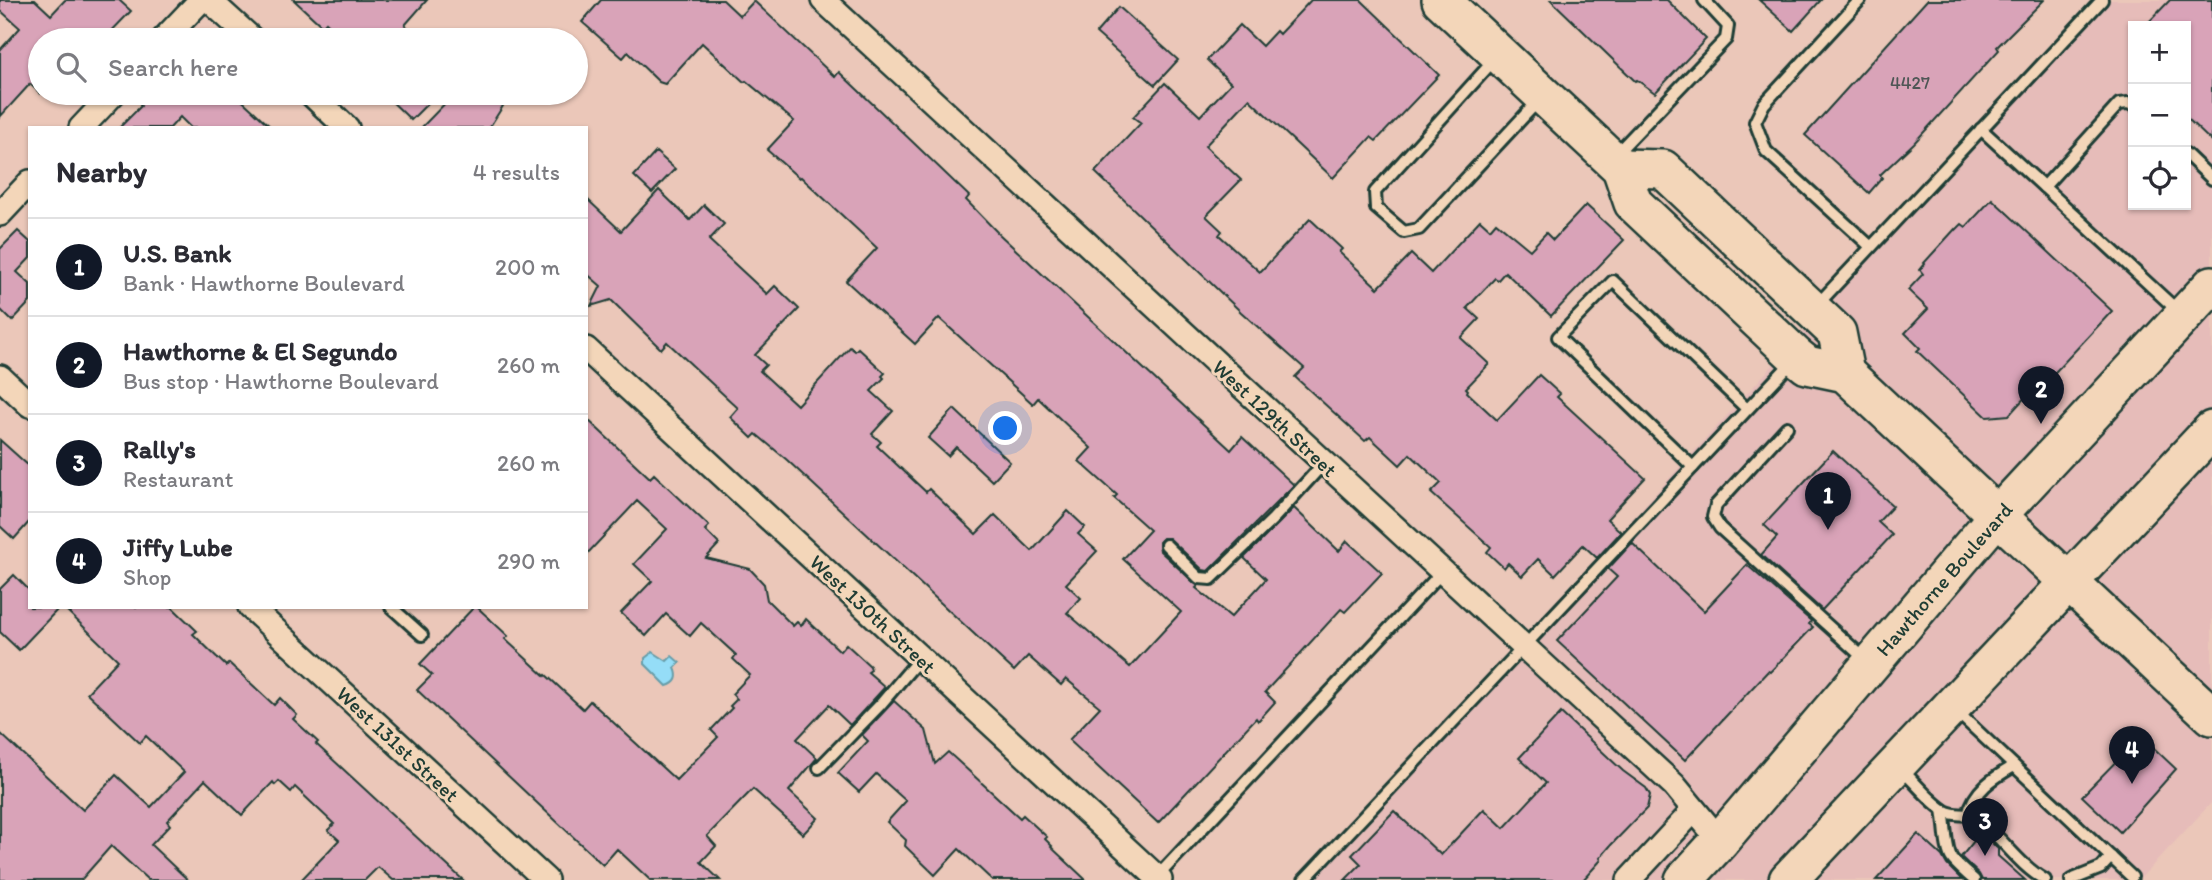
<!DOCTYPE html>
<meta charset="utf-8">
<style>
body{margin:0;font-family:Itim,sans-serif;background:#f7f7f7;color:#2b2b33}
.controls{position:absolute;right:21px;top:21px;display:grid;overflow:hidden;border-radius:0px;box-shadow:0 2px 5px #0004}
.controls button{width:63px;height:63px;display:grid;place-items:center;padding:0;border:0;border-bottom:2px solid #e1e1e2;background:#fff;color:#2b2b33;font:35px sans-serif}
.you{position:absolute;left:1006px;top:429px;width:24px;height:24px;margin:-18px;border:5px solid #fff;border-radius:50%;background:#1a73e8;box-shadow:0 0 0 10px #1a73e833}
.badge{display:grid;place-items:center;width:46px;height:46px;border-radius:50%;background:#111827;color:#fff;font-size:23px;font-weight:700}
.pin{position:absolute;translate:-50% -58px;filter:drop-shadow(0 2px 4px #0008)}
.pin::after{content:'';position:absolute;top:37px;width:24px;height:21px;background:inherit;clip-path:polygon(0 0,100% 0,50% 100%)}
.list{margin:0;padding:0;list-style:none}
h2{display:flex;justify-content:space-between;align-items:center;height:91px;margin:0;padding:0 28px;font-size:30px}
h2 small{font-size:23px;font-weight:400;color:#7c7c81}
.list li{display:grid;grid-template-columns:46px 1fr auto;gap:21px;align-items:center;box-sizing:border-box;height:98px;padding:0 28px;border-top:2px solid #e1e1e2}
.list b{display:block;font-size:26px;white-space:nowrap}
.list p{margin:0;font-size:23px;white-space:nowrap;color:#7c7c81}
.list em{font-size:23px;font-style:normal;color:#7c7c81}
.icon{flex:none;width:38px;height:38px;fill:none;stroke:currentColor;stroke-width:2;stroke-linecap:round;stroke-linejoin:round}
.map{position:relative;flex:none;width:2212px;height:880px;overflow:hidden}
.search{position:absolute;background:#fff;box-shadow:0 2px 5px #0004;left:28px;top:28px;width:560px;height:77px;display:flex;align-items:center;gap:18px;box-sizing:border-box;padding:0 24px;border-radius:38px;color:#7c7c81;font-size:26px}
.panel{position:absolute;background:#fff;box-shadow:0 2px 5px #0004;left:28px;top:126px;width:560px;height:483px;border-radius:0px}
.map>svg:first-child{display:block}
.built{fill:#e6bcb9;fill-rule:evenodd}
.water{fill:#95ddf7;stroke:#669da9;stroke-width:2}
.building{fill:#d9a3b8;stroke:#1f3d34;stroke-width:2}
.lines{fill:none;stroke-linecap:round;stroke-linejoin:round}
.service-casing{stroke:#1f3d34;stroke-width:16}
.minor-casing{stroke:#1f3d34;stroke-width:28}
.primary-casing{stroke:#1f3d34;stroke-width:42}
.service{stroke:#f3d6b9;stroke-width:10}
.minor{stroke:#f3d6b9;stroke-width:23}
.primary{stroke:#f3d6b9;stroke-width:37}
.labels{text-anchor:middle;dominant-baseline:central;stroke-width:6;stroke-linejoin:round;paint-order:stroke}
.number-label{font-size:18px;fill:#4e5655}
.street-label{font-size:21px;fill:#1f3d34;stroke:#f3d6b9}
</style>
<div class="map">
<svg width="2212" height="880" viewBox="0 0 2212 880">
<rect width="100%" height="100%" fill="#ebc7b9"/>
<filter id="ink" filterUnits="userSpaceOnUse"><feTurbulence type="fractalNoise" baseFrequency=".0143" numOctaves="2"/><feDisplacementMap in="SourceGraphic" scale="14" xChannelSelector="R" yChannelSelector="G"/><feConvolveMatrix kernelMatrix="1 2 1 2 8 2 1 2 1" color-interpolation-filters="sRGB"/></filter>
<g filter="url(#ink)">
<!-- built -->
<path class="built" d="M2107,0H2212V802L2139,880H1302ZM2133,26H2186V205H2133Z"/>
<!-- water -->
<path class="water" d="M653,652L667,661L672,656L680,663L675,668C679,677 677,683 667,686L645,664V658Z"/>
<!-- building -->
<g class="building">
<path d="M0,0H35L51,15L65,0H119L131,11L103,40H40V93L30,84L0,117V50L20,28L0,10Z"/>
<path d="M294,0H427L405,25L421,40H345L326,22L322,26Z"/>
<path d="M601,0H723L740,16L754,1L835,77L839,72L896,126L969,196L966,200L998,233L1231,450L1242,437L1294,485L1208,571L1203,570L1169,538H1163L1159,542L1160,551L1198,586L1196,588L1231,617L1266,579L1244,558L1294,508L1339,551L1347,541L1382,573L1345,612L1341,609L1265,692L1275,702L1258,721L1256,718L1158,823L1069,740L1100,707L1066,679L1061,685L1028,656L1014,671L787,460L756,434L752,438L730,417L738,408L667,342L661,349L611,300L591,306L601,286L586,273V198L621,231L659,190L690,220L704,205L724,224L709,240L767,294L775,286L799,309L755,355L766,365L760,371L797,405L850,347L855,351L858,348L885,373L882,376L884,378L871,391L893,411L872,434L881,442L877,446L926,492L929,489L976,534L995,515L1032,551L1068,511L1085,527L1078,534L1097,551L1066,584L1081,598L1067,613L1130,667L1181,612L1123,559L1150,530L1114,498L1117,495L1079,461L1091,448L1038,398L1033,404L939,318L915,344L846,281L877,248L801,177L799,178L767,150L794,121L746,81L744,82L702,43L665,84L659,82L628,52L623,58L582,22Z"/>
<path d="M1311,0H1361L1439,75L1376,141L1371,137L1333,178L1249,99L1205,146L1241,180L1206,216L1222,231L1219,235L1260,272L1310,219L1342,249L1339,252L1378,288L1411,254L1431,273L1480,220L1490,229L1496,222L1530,250L1546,233L1553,240L1586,205L1624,240L1551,316L1505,272L1498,280L1495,278L1467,308L1479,319L1461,338L1489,364L1466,388L1468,390L1467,392L1497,420L1539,375L1560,394L1557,397L1645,478L1607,519L1621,532L1597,558L1583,545L1555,575L1538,559L1522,576L1508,563L1504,568L1487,552L1491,547L1431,493L1441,483L1410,454L1400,465L1370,437L1365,441L1295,377L1304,368L1241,312L1095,172L1141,123L1133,117L1165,83L1200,116L1231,83L1207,60L1240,25L1262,46L1276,31L1279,34Z"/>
<path d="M1551,0H1667L1706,39L1655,93L1637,80L1635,81Z"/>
<path d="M1759,0H1821L1793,31Z"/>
<path d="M1927,0H2044L1997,47L1999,50L1914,143L1880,175L1882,178L1869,193L1805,135Z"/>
<path d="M2170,0H2212V142L2186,117V26H2145Z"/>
<path d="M1119,7L1178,60L1155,85L1096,33Z"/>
<path d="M150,93H234L272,128H191L180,117L170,128H119L141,106L140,104Z"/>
<path d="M383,93H438L411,120Z"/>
<path d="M455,93H489L503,106L489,128H421Z"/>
<path d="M656,152L675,169L652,193L634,176Z"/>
<path d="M1992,199L2112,311L2032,397L2028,394L2009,415L1987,417L1917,351L1920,348L1905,333L1928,309L1908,290L1923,274L1920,270L1925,264L1924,263L1955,229L1956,230L1962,224L1966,227Z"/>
<path d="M18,231L30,242V258L17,272L30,284V302L12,321L0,309V249Z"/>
<path d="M954,409L1010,462L992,481L956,447L948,456L928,438Z"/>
<path d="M586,418L650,478L654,474L709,526L705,530L719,544L706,558L750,569L764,584L767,600L793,626L797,622L801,626L806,619L840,651L846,644L870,666L871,670L868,672L885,687L850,725L829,705L797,739L817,758L789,791L818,818L803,834L753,789L707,836L716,846L701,862L720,880H650L617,849L603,865L417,690L432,675L420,664L474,607H477L508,636L505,639L545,676L546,675L583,709L590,701L676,780L718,737L711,730L732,708L730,706L737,699L732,694L750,675L733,659L736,655L701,623L690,636L666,614L646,636L621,613L652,581L634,564L667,529L637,501L586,555Z"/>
<path d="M0,440L30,467V521L14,539L0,526Z"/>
<path d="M1833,451L1893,506L1878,522L1892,535L1822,610L1761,555L1777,537L1764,525Z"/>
<path d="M1632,543L1704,611L1747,565L1811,621L1809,624L1813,627L1770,672L1768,671L1685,760L1557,641L1617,577L1608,569Z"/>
<path d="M14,575L30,591V607H60L19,650L0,632V589Z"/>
<path d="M63,607H172L197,631L193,634L226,666L229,663L274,705L280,698L297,715L293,719L318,742L316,744L463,880H393L378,867L365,880H301L339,840L328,830L334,824L295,787L291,792L279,781L275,785L273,782L242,815L205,780L167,821L170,825L151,845L188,880H148L111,846L81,880H0V733L83,810L116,775L151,807L184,772L146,736L140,743L87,693L118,660Z"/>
<path d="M894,701L926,730L935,764L948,752L1020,818L1023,815L1047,837L1045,839L1052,846L1051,847L1086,880H992L959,849L935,875L905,846L906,840L887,822L906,801L876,774L859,792L838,773L868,741L862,735Z"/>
<path d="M1561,713L1623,771L1646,788L1650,795L1647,808L1611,845L1600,858L1601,860L1583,880H1345L1361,864L1352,855L1394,811L1441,855L1484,809L1504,828L1546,783L1519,758Z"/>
<path d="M2141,736L2176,769L2120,832L2082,796Z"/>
<path d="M1918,834L1942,856L1947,865L1962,880H1876Z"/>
<path d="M1984,835L1998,849V856L2025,880H1982L1979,874L1961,857L1974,841Z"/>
</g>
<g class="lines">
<defs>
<g id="service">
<path d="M1860,0L1764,104L1755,122L1766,151L1870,246"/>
<path d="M1495,59L1375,192L1376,208L1404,232L1419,229L1540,99"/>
<path d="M2133,105L2128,103L2119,104L2044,187L2179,312"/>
<path d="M1981,129L2044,187"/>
<path d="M1616,154L1726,39L1728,26L1704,0"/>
<path d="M2186,154L2212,179"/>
<path d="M1817,305L2102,0"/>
<path d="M1787,427L1716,505L1713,517L1720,528L1866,660"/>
<path d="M1693,467L1558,337L1613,281L1747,409"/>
<path d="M1166,545L1199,578L1211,579L1273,519L1324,463"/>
<path d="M391,607L422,635"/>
<path d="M1954,709L2132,877"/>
<path d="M819,768L880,705L920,658"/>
<path d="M1901,769C1915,782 1929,801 1945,811C1955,817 1966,812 1976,818C2001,835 2017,864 2045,880"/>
<path d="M1943,810C1946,824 1945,851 1953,860C1959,867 1967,874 1974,880"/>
<path d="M1968,815C1974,790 1993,778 2014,766"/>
<path d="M1156,878L1442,572"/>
<path d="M1304,880L1793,361"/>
<path d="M2071,880L2101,868L2111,857"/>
</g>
<g id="minor">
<path d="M209,0L253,40"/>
<path d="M823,0L1674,785L1720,841"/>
<path d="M163,40L201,0"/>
<path d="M310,93L347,128"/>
<path d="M81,128L114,93"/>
<path d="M0,214L30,182"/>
<path d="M586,349L1160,880"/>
<path d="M0,377L30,405"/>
<path d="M250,607L546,880"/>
<path d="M1629,880L1694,810"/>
</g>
<g id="primary">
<path d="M1441,0L1621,168L1633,203L1797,357L1807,365L1845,373L2212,716"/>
<path d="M1621,168L1663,169L1837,333L1845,373"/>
<path d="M1684,880L1720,841L1997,516L2212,285"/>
<path d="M1788,880L2212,430"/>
</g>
</defs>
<!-- service casing -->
<use href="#service" class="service-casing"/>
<!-- minor casing -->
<use href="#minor" class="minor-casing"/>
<!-- primary casing -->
<use href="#primary" class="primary-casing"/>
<!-- service -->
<use href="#service" class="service"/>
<!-- minor -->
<use href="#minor" class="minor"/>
<!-- primary -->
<use href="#primary" class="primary"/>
</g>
</g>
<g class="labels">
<!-- number labels -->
<g class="number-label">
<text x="1910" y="83">4427</text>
</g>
<!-- street labels -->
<g class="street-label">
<text transform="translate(1275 418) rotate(43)">West 129th Street</text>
<text transform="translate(1944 579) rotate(-49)">Hawthorne Boulevard</text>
<text transform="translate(873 614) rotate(43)">West 130th Street</text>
<text transform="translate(398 744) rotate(43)">West 131st Street</text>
</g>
</g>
</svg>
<div class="controls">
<button>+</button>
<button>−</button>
<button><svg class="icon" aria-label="locate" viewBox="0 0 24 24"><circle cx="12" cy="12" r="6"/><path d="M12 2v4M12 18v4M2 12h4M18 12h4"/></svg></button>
</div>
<div class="you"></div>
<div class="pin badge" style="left:1828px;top:530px">1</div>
<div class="pin badge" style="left:2041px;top:424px">2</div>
<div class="pin badge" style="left:1985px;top:856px">3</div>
<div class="pin badge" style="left:2132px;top:784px">4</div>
<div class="search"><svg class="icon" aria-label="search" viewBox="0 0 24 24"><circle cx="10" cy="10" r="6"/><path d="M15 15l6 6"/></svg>Search here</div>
<section class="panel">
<h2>Nearby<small>4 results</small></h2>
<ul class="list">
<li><span class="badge">1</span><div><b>U.S. Bank</b><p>Bank · Hawthorne Boulevard</p></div><em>200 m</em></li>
<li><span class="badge">2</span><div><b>Hawthorne &amp; El Segundo</b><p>Bus stop · Hawthorne Boulevard</p></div><em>260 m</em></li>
<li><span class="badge">3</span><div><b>Rally's</b><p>Restaurant</p></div><em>260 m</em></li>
<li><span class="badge">4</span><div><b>Jiffy Lube</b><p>Shop</p></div><em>290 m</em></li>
</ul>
</section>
</div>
